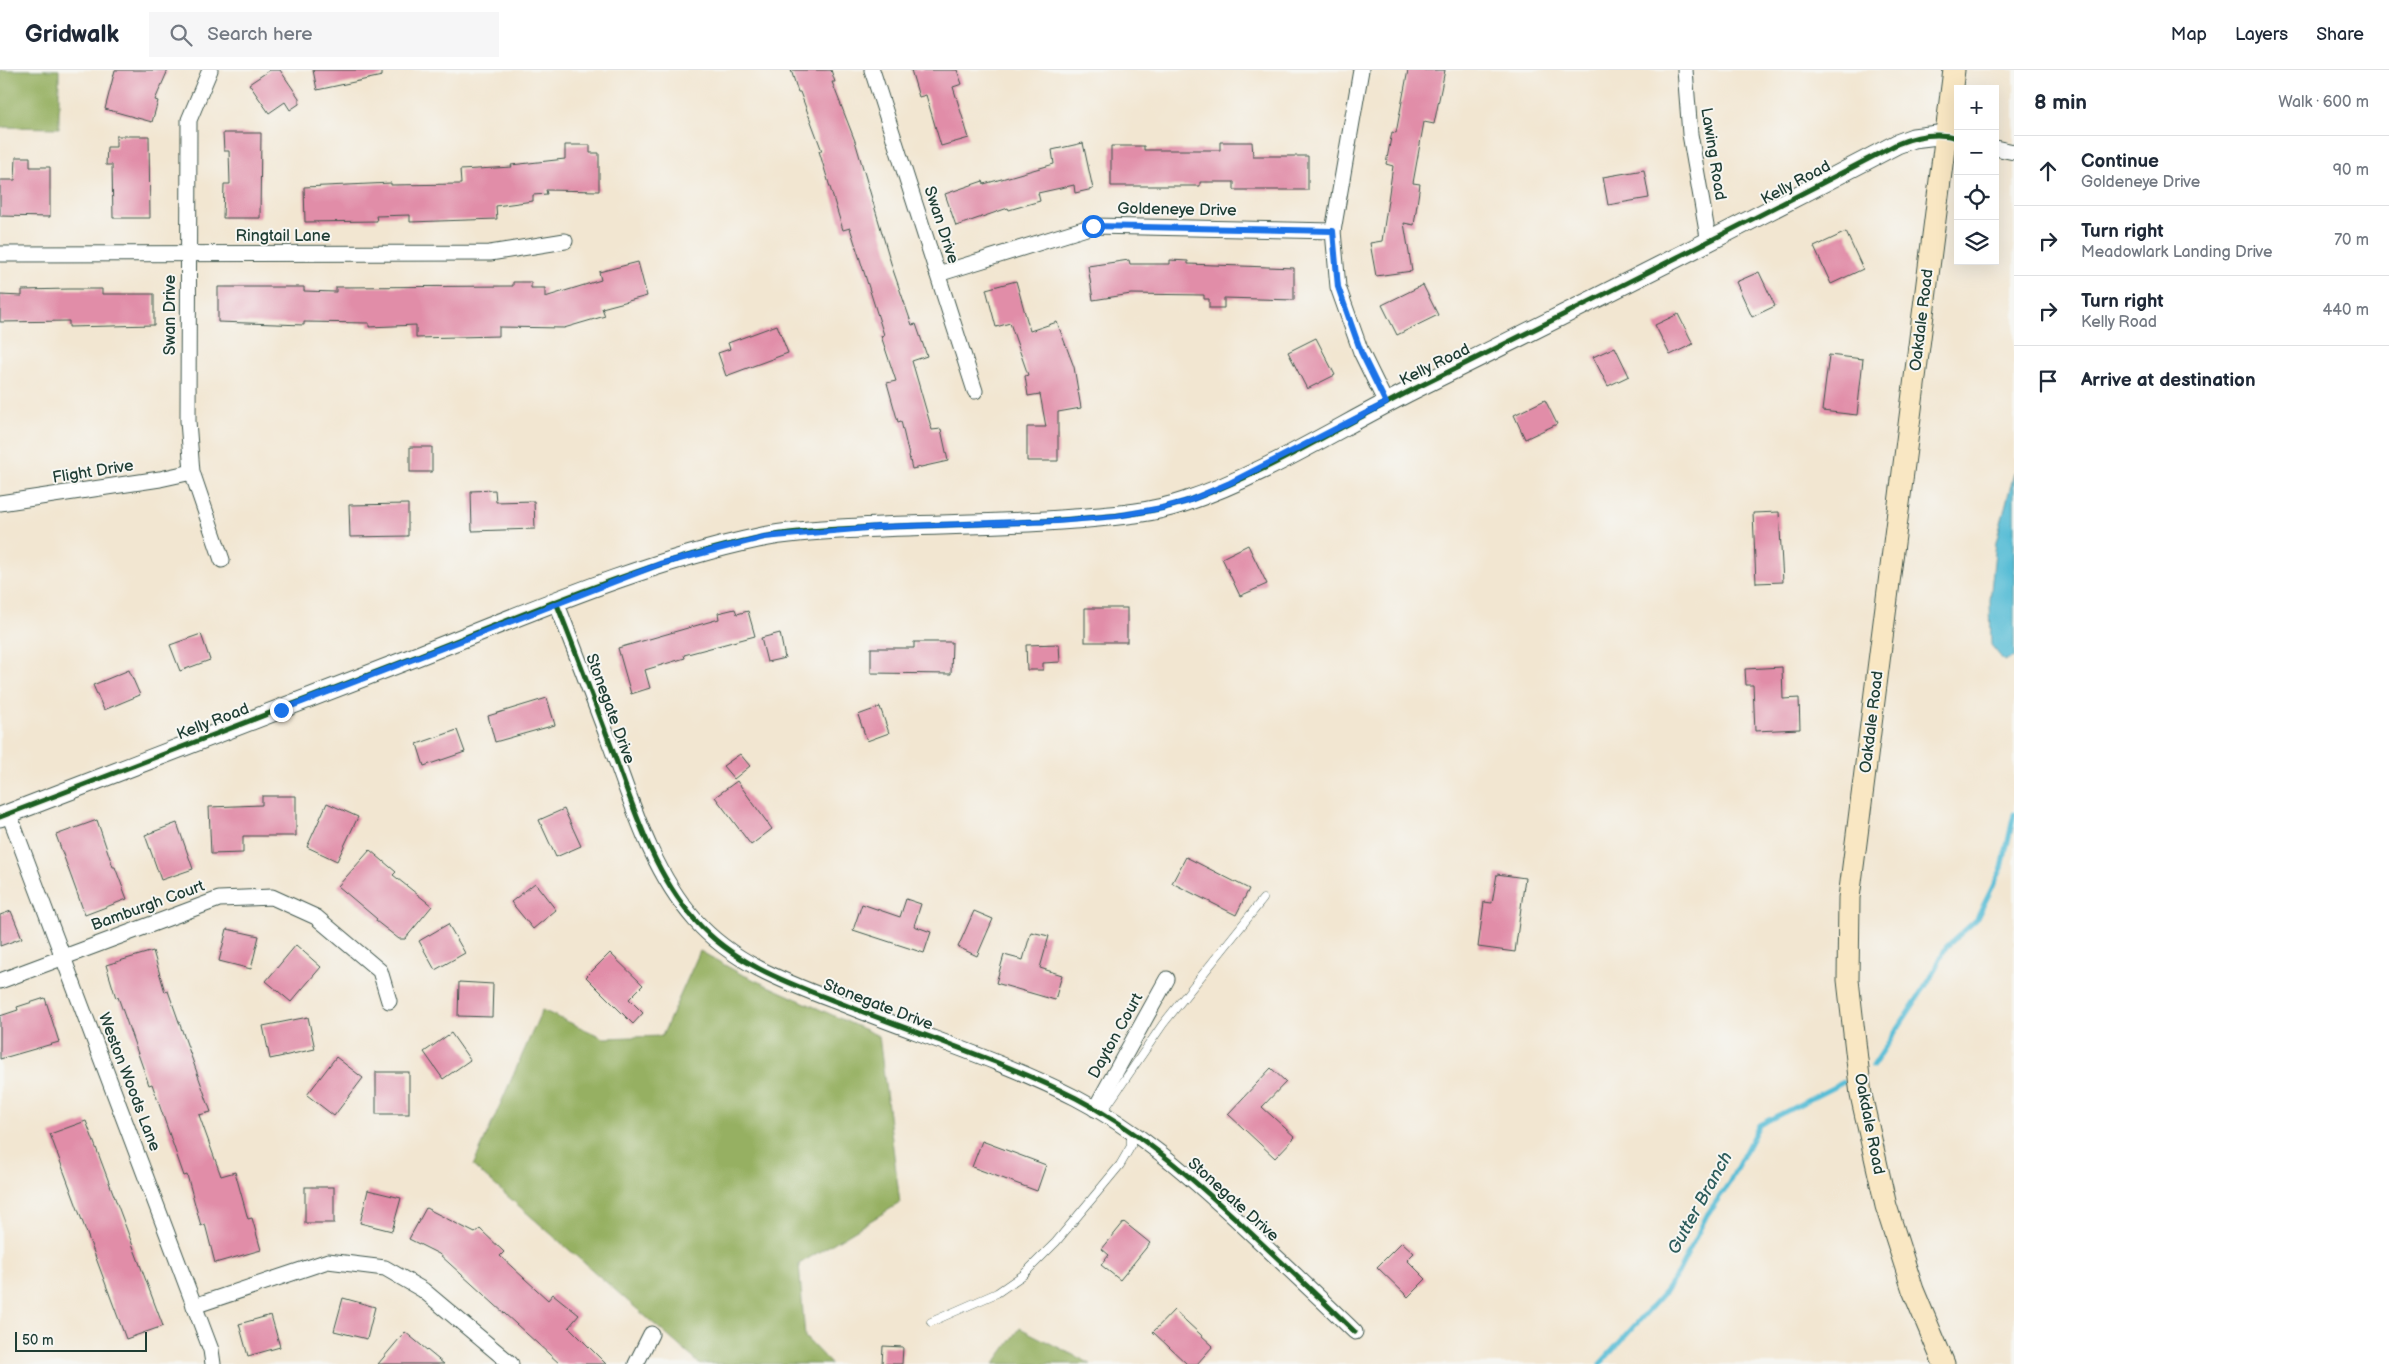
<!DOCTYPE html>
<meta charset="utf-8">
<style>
body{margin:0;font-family:"Balsamiq Sans",sans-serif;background:#f6f6f7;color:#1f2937}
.controls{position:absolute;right:15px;top:15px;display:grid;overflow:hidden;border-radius:0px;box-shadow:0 5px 20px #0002}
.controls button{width:45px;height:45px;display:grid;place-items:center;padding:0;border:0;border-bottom:1px solid #e0e1e3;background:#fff;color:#1f2937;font:25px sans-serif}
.scale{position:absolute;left:15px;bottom:12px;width:132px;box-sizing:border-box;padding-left:5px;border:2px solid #1f3d34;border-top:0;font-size:14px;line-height:18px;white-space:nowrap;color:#1f3d34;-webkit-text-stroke:4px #f6f6f2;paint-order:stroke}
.stop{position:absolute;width:15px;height:15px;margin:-11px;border:4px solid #1a73e8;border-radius:50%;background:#fff}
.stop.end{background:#1a73e8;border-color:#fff;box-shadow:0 1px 5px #0008}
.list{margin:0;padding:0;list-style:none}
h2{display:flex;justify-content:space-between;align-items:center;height:65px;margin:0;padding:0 20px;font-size:21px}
h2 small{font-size:16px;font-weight:400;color:#747a83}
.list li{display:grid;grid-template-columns:32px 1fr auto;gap:15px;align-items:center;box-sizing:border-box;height:70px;padding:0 20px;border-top:1px solid #e0e1e3}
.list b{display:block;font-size:19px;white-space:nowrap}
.list p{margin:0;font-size:16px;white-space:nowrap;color:#747a83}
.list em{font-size:16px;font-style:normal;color:#747a83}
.icon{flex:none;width:28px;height:28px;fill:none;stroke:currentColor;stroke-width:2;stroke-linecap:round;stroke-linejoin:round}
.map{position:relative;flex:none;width:2014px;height:1294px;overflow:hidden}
header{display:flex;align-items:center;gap:30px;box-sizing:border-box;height:70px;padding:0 25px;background:#fff;border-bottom:1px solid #e0e1e3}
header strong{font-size:24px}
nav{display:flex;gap:28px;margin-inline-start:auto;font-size:18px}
.search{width:350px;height:45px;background:#f6f6f7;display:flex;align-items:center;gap:12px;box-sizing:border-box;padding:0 18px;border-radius:0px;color:#747a83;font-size:19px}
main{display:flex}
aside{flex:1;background:#fff}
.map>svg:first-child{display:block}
.forest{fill:#96b062;stroke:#5a764b}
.water{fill:#58bdd6;stroke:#3c7d85}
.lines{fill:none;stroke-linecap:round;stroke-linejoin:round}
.stream{stroke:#58bdd6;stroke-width:5}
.building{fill:#e18da8}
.service-casing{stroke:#3f564c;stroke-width:9}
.minor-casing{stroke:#3f564c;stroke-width:17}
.tertiary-casing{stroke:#3f564c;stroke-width:21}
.secondary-casing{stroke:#3f564c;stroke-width:23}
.service{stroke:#fff;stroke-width:8}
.minor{stroke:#fff;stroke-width:15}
.tertiary{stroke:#fff;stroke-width:19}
.secondary{stroke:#f9e7c3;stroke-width:21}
.cycleway-casing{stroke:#f6f6f2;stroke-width:8}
.cycleway{stroke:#1b5e20;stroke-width:5}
.route{stroke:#1a73e8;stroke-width:6}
.labels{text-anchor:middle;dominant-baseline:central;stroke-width:4;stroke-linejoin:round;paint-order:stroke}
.street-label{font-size:16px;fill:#1f3d34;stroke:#f6f6f2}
.water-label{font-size:18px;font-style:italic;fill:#2d5d5c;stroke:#f6f6f2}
</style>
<header>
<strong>Gridwalk</strong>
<div class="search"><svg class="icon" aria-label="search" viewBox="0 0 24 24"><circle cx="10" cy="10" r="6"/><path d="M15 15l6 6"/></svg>Search here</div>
<nav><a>Map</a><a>Layers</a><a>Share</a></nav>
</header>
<main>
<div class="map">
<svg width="2014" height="1294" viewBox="0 0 2014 1294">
<rect width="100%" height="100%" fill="#f6f6f2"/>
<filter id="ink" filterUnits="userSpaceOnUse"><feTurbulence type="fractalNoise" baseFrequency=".02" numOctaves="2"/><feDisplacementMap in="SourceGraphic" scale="10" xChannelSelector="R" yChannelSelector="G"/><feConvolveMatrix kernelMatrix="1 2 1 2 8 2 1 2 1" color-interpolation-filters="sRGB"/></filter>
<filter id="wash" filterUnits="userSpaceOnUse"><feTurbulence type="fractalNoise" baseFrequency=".0096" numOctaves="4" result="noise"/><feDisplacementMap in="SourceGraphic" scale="20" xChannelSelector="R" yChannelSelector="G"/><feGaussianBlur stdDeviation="1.12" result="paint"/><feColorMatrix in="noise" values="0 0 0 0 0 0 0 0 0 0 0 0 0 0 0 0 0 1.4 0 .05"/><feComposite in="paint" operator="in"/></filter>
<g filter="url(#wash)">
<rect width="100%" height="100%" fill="#f2e6d1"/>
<!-- forest -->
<g class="forest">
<path d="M0,0H59V58L0,57Z"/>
<path d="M700,881L739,903L879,966L900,1133L799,1194L805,1267L831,1294H700L473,1096L542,940L604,968L662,966Z"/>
<path d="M1020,1258L1091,1294H994Z"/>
</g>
<!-- water -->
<path class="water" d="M2014,403V587L2004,591L1991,575L1990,530L1996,472Z"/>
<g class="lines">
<!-- stream -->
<g class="stream">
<path d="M1873,996L1930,909L1946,877L1976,850L2002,798L2014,744"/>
<path d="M1600,1294L1665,1222L1678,1203L1707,1145L1729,1113L1759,1055L1844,1012"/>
</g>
</g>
<g id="blocks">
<!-- building -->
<g class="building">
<path d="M115,0H168L155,30L158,31L152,52L105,39Z"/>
<path d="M270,0H280L299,28V34L290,40L285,32L269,43L249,14Z"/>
<path d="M313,0H382V6L317,20Z"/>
<path d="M791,0H831L835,12H832L855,71L893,200L912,255L916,254L927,286L912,291L932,360L941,359L948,391L912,399L901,351L898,352L887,313L896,311L881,266L884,265L850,158L843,160L819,81H822L800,22H798Z"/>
<path d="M911,0H957L962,14L953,17L969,68L941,76L926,25L919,27Z"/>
<path d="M1408,0H1445L1434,54L1424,52L1413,113L1420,114L1414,155L1404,153L1412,201L1376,206L1370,173L1382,171L1393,96L1386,94L1392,62L1396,63Z"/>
<path d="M223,63H261L260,148H223L224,114H230L229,81H224Z"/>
<path d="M116,66H149L150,148H113L112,95H106L107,77H116Z"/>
<path d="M1220,72H1252L1253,86H1308V120H1234V112H1200V116H1111V76H1144V80H1220Z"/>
<path d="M1083,73L1093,119L1075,123L1074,115L1038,123L1040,131L1009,140L1008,138L956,156L945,124L983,111L984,114L1054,94L1052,80Z"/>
<path d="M565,75H590V83H599V121L546,120L547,124L533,125V131L496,136L497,149L410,152V145L376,146L377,151L305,152L304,117L391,113V115L461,114L460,100L512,97L511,95L565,89Z"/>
<path d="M16,87H30V97H50V147L0,146V110H15Z"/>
<path d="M1644,100L1649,128L1608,135L1603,107Z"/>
<path d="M1846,162L1863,199L1831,214L1814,177Z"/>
<path d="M1129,190L1130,194H1170V190L1188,191V194L1294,198V230L1224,228V238H1209V229H1204V225L1131,224L1093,230L1088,196Z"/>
<path d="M638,192L647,226L602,238L605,246L564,258L499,257V266L416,268V255L369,257V253L304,252V255L218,252V217H304V221L336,222V217L513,216V212H531V218H545V227L601,210L599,202Z"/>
<path d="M1759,202L1775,236L1752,247L1736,212Z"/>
<path d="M1016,211L1030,261L1057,252L1074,297L1081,338L1058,342V391H1027V357H1046L1040,324L1028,326L1025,306L1028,305L1010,253L996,257L986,219Z"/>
<path d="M1423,215L1438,245L1397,265L1382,235Z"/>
<path d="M69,219H102V224H154V255L69,257V251L0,252V225L22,226V220Z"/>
<path d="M1678,244L1693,274L1670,285L1655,255Z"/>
<path d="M777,255L788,283L726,306L718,283L730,279L728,273Z"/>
<path d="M1316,268L1335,305L1307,319L1288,282Z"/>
<path d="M1615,277L1629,306L1608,316L1593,287Z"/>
<path d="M1829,285L1863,289L1857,345L1822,341Z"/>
<path d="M1545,330L1557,354L1525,369L1514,345Z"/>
<rect x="410" y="377" width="22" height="25"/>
<path d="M495,420L496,432L534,431L535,459L472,461L471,421Z"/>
<path d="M408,434V466L350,467L349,435Z"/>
<path d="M1779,442L1783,512L1756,513L1753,443Z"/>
<path d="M1248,475L1267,514L1240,526L1222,488Z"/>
<rect x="1085" y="538" width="42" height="34"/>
<path d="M735,539L737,544L748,541L755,566L684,585L685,588L645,600L650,618L631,624L618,578L719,549L718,543Z"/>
<path d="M780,563L785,588L767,592L761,568Z"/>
<path d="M201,564L210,590L180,601L170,575Z"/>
<path d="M914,572H952L951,604L871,603V578H914Z"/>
<path d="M1059,574L1060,592L1043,593V600H1027L1026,575Z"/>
<path d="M1782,597L1783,629L1799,628L1800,659L1755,661L1753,615H1746L1745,599Z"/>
<path d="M129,600L140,625L104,640L93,615Z"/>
<path d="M547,628L555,655L495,672L488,646Z"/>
<path d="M880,637L889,663L867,671L858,645Z"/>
<path d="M457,660L465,682L424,696L417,674Z"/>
<path d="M740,684L750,696L734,709L723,696Z"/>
<path d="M737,711L772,759L751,775L715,727Z"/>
<path d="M262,726H296V766H243V783L211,784L209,737L262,735Z"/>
<path d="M327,733L358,747L337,791L307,777Z"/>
<path d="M564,739L581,776L556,787L539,750Z"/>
<path d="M97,750L113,797H115L127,829L85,845L56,765Z"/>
<path d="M177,753L193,799L161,810L145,765Z"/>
<path d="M370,780L396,802L393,805L432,836L405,869H399L376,851L377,849L338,816Z"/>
<path d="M1186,787L1249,819L1236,845L1172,813Z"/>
<path d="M1497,804L1525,808L1515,882L1478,877L1484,832L1492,833Z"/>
<path d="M535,813L556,840L533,859L511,832Z"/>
<path d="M906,829L921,834L914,856L931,862L924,883L853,860L862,834L900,847Z"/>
<path d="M11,841L22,868L0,876V845Z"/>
<path d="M974,841L993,849L977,886L958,877Z"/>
<path d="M448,854L465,883L435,900L419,871Z"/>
<path d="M227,859L259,866L251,899L219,891Z"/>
<path d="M1031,862L1049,866L1040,898L1062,905L1055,930L996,913L1004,885L1023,890Z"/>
<path d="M296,875L321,897L291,932L266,911Z"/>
<path d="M153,881L165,922L168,921L211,1042L199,1045L221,1106L235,1102L248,1149L252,1148L261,1180L215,1193L205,1154L201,1156L187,1105L184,1106L152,1014L149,1015L118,927L116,928L106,895Z"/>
<path d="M610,883L643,915L629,929L643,943L633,954L586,907Z"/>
<path d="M459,912L493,914L492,947L458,946Z"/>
<path d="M45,928L59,972L0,989V946L18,940L17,937Z"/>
<path d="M308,947L315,979L270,989L263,956Z"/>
<path d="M451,963L470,990L443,1009L424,982Z"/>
<path d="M336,987L363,1008L334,1046L307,1025Z"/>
<path d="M1271,998L1286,1012L1262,1037L1295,1067L1275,1088L1228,1044Z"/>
<rect x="376" y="1002" width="33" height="42"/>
<path d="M86,1051L163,1256L126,1269L50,1064Z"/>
<path d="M982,1071L1046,1095L1037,1121L972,1097Z"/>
<rect x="305" y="1117" width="29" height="36"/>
<path d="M368,1120L401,1128L392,1161L360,1153Z"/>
<path d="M426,1138L475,1163L480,1159L504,1182L500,1186L548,1230L553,1224L579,1245L569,1257L606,1294H560L439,1184L409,1169Z"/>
<path d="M1124,1152L1150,1173L1120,1210L1101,1195L1109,1185L1102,1179Z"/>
<path d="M1402,1172L1414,1183L1407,1190L1426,1209L1408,1227L1377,1197Z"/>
<path d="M343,1228L375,1237L367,1269L334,1261Z"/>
<path d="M1174,1240L1213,1276L1197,1294H1187L1153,1262Z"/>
<path d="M271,1245L280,1277L248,1286L239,1254Z"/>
<path d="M405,1262L444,1294H378Z"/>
<path d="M883,1276L903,1277L902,1294H882Z"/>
</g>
</g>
</g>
<g filter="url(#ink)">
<use href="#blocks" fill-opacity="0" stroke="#3f564c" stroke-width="1"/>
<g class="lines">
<defs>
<g id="service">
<path d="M1102,1043L1163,954L1263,829"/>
<path d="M931,1252L997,1223L1023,1205L1056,1172L1120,1095L1131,1076V1062"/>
</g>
<g id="minor">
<path d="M210,0L189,50L188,351L192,402L222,490"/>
<path d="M872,0L975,321"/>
<path d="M1361,0L1333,161L1338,217L1361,282L1386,333"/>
<path d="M1685,0L1690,64L1709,173"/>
<path d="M1995,78L2014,82"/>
<path d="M0,184L490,183L565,171"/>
<path d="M938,204L1093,156L1333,161"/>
<path d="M0,433L160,409L192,402"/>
<path d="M556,532C575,580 593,628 611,676C633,736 652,801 695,850C736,897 797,916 853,938C927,967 1005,992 1076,1028C1136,1059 1185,1102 1235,1148C1275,1186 1315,1223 1355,1262"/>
<path d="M9,744L211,1280L213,1294"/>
<path d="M0,911L219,829L272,827L316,847L380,901L389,931"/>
<path d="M1095,1039L1167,909"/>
<path d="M194,1236L328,1191L385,1198L423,1220L511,1294"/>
<path d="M636,1294L651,1264"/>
</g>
<path id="tertiary" d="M0,747C140,693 280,640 420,585C530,542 641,493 758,468C791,461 825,460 859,458C931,454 1002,455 1074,449C1111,446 1149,444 1184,432C1265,405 1338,357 1414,319C1576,239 1737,158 1897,74L1913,68L1946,64"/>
<path id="secondary" d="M1944,1294L1913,1220L1886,1136L1861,1025L1848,910L1849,828L1954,0"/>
</defs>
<!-- service casing -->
<use href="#service" class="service-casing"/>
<!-- minor casing -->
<use href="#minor" class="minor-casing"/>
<!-- tertiary casing -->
<use href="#tertiary" class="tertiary-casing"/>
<!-- secondary casing -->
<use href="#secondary" class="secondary-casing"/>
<!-- service -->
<use href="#service" class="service"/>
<!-- minor -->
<use href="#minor" class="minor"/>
<!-- tertiary -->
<use href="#tertiary" class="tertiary"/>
<!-- secondary -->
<use href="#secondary" class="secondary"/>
<defs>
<g id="cycleway">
<path d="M556,532C575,580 593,628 611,676C633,736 652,801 695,850C736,897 797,916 853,938C927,967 1005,992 1076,1028C1136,1059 1185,1102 1235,1148C1275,1186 1315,1223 1355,1262"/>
<path d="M0,747C140,693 280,640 420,585C530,542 641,493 758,468C791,461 825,460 859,458C931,454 1002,455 1074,449C1111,446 1149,444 1184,432C1265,405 1338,357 1414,319C1576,239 1737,158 1897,74C1916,66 1938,62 1958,68"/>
</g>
</defs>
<!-- cycleway casing -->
<use href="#cycleway" class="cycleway-casing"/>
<!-- cycleway -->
<use href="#cycleway" class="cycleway"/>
</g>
</g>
<g class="lines" filter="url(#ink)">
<!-- route -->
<path class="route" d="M281,640L660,494L764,467L878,457L1057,451L1117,446L1162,438L1188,431L1230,413L1386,333L1361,282L1338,217L1333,161L1093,156"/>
</g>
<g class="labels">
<!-- street labels -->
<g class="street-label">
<text transform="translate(1713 84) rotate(81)">Lawing Road</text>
<text transform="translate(1796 113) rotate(-28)">Kelly Road</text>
<text transform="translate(1177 140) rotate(1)">Goldeneye Drive</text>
<text transform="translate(941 155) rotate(72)">Swan Drive</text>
<text x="283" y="166">Ringtail Lane</text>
<text transform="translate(170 245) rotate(-90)">Swan Drive</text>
<text transform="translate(1922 250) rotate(-83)">Oakdale Road</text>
<text transform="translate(1435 295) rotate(-26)">Kelly Road</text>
<text transform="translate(93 402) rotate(-9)">Flight Drive</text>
<text transform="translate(610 639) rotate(70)">Stonegate Drive</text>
<text transform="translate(213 652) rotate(-21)">Kelly Road</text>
<text transform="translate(1872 652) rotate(-83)">Oakdale Road</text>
<text transform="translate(148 836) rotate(-20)">Bamburgh Court</text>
<text transform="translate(878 935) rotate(21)">Stonegate Drive</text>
<text transform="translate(1116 966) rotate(-61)">Dayton Court</text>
<text transform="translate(129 1012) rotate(69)">Weston Woods Lane</text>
<text transform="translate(1869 1054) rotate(79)">Oakdale Road</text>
<text transform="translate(1233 1130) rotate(42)">Stonegate Drive</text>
</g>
<!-- water labels -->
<g class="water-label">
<text transform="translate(1700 1133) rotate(-61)">Gutter Branch</text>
</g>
</g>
</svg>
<div class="controls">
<button>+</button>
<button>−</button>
<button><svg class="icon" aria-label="locate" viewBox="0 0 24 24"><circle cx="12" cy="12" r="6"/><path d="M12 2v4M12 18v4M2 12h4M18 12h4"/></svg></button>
<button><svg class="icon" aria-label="layers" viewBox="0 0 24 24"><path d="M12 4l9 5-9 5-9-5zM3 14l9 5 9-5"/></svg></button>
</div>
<div class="scale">50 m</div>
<div class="stop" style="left:1093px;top:156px"></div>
<div class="stop end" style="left:281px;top:640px"></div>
</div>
<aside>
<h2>8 min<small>Walk · 600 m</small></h2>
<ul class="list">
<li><svg class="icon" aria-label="ahead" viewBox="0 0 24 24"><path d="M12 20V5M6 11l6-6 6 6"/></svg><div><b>Continue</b><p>Goldeneye Drive</p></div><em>90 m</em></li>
<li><svg class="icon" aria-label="right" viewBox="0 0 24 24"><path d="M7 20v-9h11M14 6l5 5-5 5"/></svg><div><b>Turn right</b><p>Meadowlark Landing Drive</p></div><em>70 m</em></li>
<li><svg class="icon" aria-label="right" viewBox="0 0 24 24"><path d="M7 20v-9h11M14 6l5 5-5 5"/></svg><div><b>Turn right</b><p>Kelly Road</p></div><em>440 m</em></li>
<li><svg class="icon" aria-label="arrive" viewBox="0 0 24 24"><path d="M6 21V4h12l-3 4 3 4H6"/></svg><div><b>Arrive at destination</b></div></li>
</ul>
</aside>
</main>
